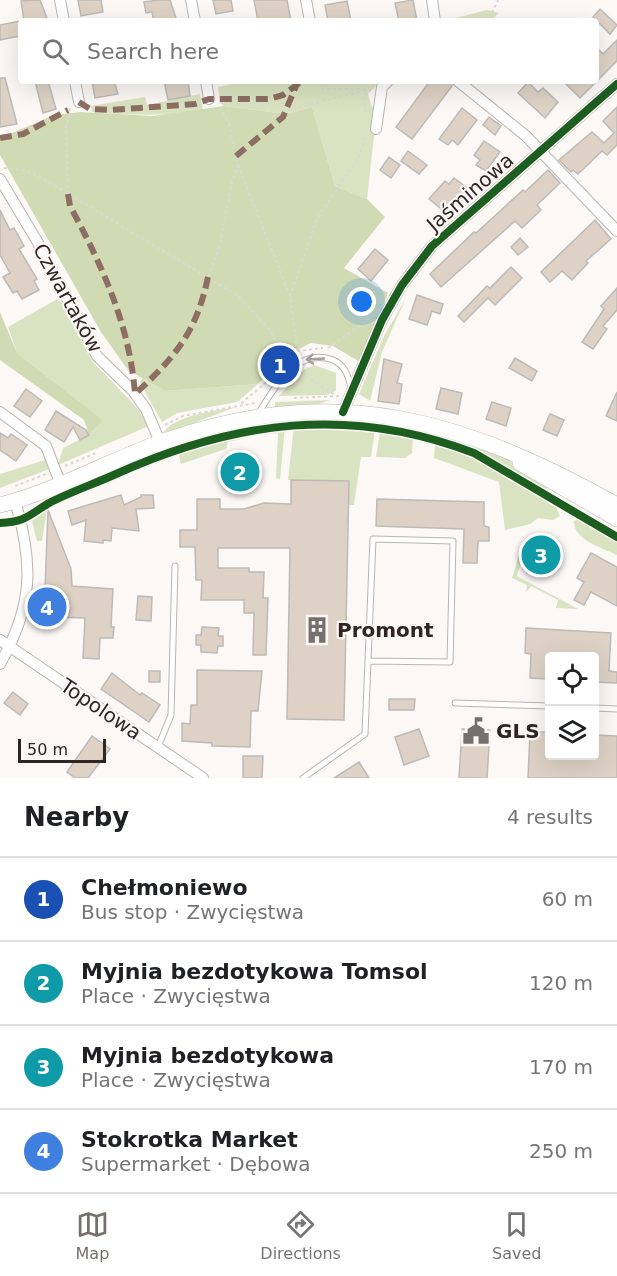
<!DOCTYPE html>
<meta charset="utf-8">
<style>
body{margin:0;font-family:"DejaVu Sans",sans-serif;background:#f6f6f6;color:#202124}
.controls{position:absolute;right:18px;bottom:18px;display:grid;overflow:hidden;border-radius:6px;box-shadow:0 6px 24px #0002}
.controls button{width:54px;height:54px;display:grid;place-items:center;padding:0;border:0;border-bottom:2px solid #e0e0e0;background:#fff;color:#202124;font:30px sans-serif}
.scale{position:absolute;left:18px;bottom:15px;width:88px;box-sizing:border-box;padding-left:6px;border:3px solid #2f2623;border-top:0;font-size:16px;line-height:21px;white-space:nowrap;color:#2f2623;-webkit-text-stroke:4px #fcf7f5;paint-order:stroke}
.you{position:absolute;left:362px;top:302px;width:21px;height:21px;margin:-15px;border:4px solid #fff;border-radius:50%;background:#1a73e8;box-shadow:0 0 0 9px #1a73e833}
.badge{display:grid;place-items:center;width:39px;height:39px;border-radius:50%;background:#76706d;color:#fff;font-size:20px;font-weight:700}
.pin{position:absolute;translate:-50% -50%;border:3px solid #fff;box-shadow:0 2px 6px #0006}
.list{margin:0;padding:0;list-style:none}
h2{display:flex;justify-content:space-between;align-items:center;height:78px;margin:0;padding:0 24px;font-size:26px}
h2 small{font-size:20px;font-weight:400;color:#757577}
.list li{display:grid;grid-template-columns:39px 1fr auto;gap:18px;align-items:center;box-sizing:border-box;height:84px;padding:0 24px;border-top:2px solid #e0e0e0}
.list b{display:block;font-size:22px;white-space:nowrap}
.list p{margin:0;font-size:20px;white-space:nowrap;color:#757577}
.list em{font-size:20px;font-style:normal;color:#757577}
.icon{flex:none;width:33px;height:33px;fill:none;stroke:currentColor;stroke-width:2;stroke-linecap:round;stroke-linejoin:round}
.map{position:relative;flex:none;width:617px;height:778px;overflow:hidden}
.search{position:absolute;background:#fff;box-shadow:0 6px 24px #0002;left:18px;right:18px;top:18px;height:66px;display:flex;align-items:center;gap:15px;box-sizing:border-box;padding:0 21px;border-radius:6px;color:#757577;font-size:22px}
.sheet{height:414px;background:#fff}
nav{display:flex;justify-content:space-around;align-items:center;box-sizing:border-box;height:84px;border-top:2px solid #e0e0e0;background:#fff;font-size:16px;color:#757577}
nav a{display:grid;justify-items:center;gap:3px}
nav .on{color:#76706d}
.map>svg:first-child{display:block}
.green{fill:#dae3c1}
.forest{fill:#d1dbb3}
.building{fill:#ddd2c5;stroke:#bebab6;stroke-width:1.5}
.lines{fill:none;stroke-linecap:round;stroke-linejoin:round}
.service-casing{stroke:#bbb5b2;stroke-width:7}
.minor-casing{stroke:#bbb5b2;stroke-width:12}
.secondary-casing{stroke:#bbb5b2;stroke-width:16}
.path{stroke:#d9d8d7;stroke-width:2;stroke-dasharray:3 3;stroke-linecap:butt}
.service{stroke:#fefefe;stroke-width:5}
.minor{stroke:#fefefe;stroke-width:10}
.secondary{stroke:#fefefe;stroke-width:15}
.quiet{stroke:#8d6e63;stroke-width:6;stroke-dasharray:12 6;stroke-linecap:butt}
.cycleway-casing{stroke:#fcf7f5;stroke-width:11}
.cycleway{stroke:#1b5e20;stroke-width:8}
.oneway{stroke:#a19d9b}
.labels{text-anchor:middle;dominant-baseline:central;stroke-width:4.5;stroke-linejoin:round;paint-order:stroke}
.street-label{font-size:20px;fill:#2f2623;stroke:#fcf7f5}
.poi-label{font-size:20px;font-weight:bold;fill:#2f2623;stroke:#fcf7f5;text-anchor:start}
</style>
<div class="map">
<svg width="617" height="778" viewBox="0 0 617 778">
<rect width="100%" height="100%" fill="#fbf8f6"/>
<!-- green -->
<g class="green">
<path d="M487,10L499,13L491,21L477,19L456,21V18Z"/>
<path d="M249,81H381L368,94L372,107L384,112L381,131L374,136L367,199L335,186L312,107L286,114L224,106L220,103L218,87Z"/>
<path d="M200,94L203,110C165,117 130,115 92,112L91,106L145,97L147,105Z"/>
<path d="M59,298L93,362L141,412L149,426L58,465L63,448L89,435L103,420L17,353L8,327Z"/>
<path d="M406,298L382,352L370,401L359,394L384,336Z"/>
<path d="M314,365L336,373V391L327,395L279,396L303,370Z"/>
<path d="M142,378L165,391L258,384L237,402L177,413L162,422L140,383Z"/>
<path d="M330,400L319,404L275,407V402Z"/>
<path d="M236,407L162,435C171,415 217,411 236,407Z"/>
<path d="M301,418L377,421L376,425L295,421Z"/>
<path d="M294,426L375,430L371,457H361L354,505H349V481L288,480Z"/>
<path d="M285,427L280,479L276,478L278,433L266,434V429Z"/>
<path d="M380,432L413,437L412,453L405,458L376,457Z"/>
<path d="M250,433V437L228,442L226,449L181,464L178,452L214,440Z"/>
<path d="M444,435L498,454L549,485L545,491L476,450L438,438Z"/>
<path d="M435,442L470,455L556,507L560,516L553,520L538,518L530,524L505,530L499,482L434,458Z"/>
<path d="M45,460L49,469L0,488V474Z"/>
<path d="M47,509L42,541H37L32,521Z"/>
<path d="M579,519L617,541V555C603,548 573,540 574,521Z"/>
<path d="M527,540L517,576L578,609L556,608L558,600L531,586L526,593L527,585L512,578L523,541Z"/>
</g>
<!-- forest -->
<g class="forest">
<path d="M224,106L286,114L312,107L335,186L367,199L385,217L344,268L388,293L360,362L333,346L311,343L285,356L258,384L165,391L128,370L101,332L0,155V141L3,137L54,115L81,112L153,116Z"/>
<path d="M0,312L17,353L103,420L89,435L84,420L0,360Z"/>
</g>
<!-- building -->
<g class="building">
<path d="M40,0L47,18L24,21L21,1Z"/>
<path d="M78,0H101L103,12L81,16Z"/>
<path d="M158,0H170L177,21H154L152,12L146,13L144,2Z"/>
<path d="M213,0H231L233,11L216,14Z"/>
<path d="M254,0H287L291,21H258Z"/>
<path d="M413,0L417,21H399L395,3Z"/>
<path d="M347,1L351,21H328L325,5Z"/>
<path d="M600,9L617,25L610,34L593,17Z"/>
<path d="M21,21V36L0,40V25Z"/>
<path d="M617,40V61L580,98L563,81H596V47L603,54Z"/>
<path d="M0,78H5L17,124L0,127Z"/>
<path d="M35,81H48L56,109L43,113Z"/>
<path d="M92,81H114L118,94L95,98Z"/>
<path d="M164,81H188L190,96L168,100Z"/>
<path d="M430,81H451L452,86L412,139L396,127Z"/>
<path d="M528,82L538,92L543,88L558,102L545,118L518,93Z"/>
<path d="M617,107V145L607,155L602,151L578,174L573,170L571,172L559,160L592,132L604,143L614,133L603,121Z"/>
<path d="M462,108L477,120L458,145L452,140L448,145L439,139Z"/>
<path d="M489,117L501,126L495,135L483,125Z"/>
<path d="M484,141L500,152L486,171L476,165L480,160L474,155Z"/>
<path d="M408,151L427,165L419,174L401,161Z"/>
<path d="M389,157L400,165L391,178L380,170Z"/>
<path d="M548,170L560,183L537,205L541,210L522,228L515,221L441,287L430,274L474,232L476,233L523,190L525,192Z"/>
<path d="M454,178L470,190L458,205L454,202L445,212L429,199L445,181L449,184Z"/>
<path d="M0,210L10,230L14,228L24,246L19,249L37,279L34,281L39,290L22,299L17,291L13,293L3,277L10,273L0,255Z"/>
<path d="M595,220L611,239L586,261L588,263L572,280L562,271L550,282L541,272Z"/>
<path d="M520,238L528,247L518,255L511,247Z"/>
<path d="M375,249L388,260L371,281L358,269Z"/>
<path d="M511,267L522,278L495,305L488,298L464,322L458,316L487,286L490,288Z"/>
<path d="M617,288V310L603,326L607,329L593,349L582,342L604,309L601,306Z"/>
<path d="M417,295L443,304L440,314L432,311L427,325L409,319Z"/>
<path d="M515,358L537,371L532,381L509,368Z"/>
<path d="M384,359L402,364L397,383L402,384L399,404L378,401Z"/>
<path d="M441,388L462,393L458,414L436,409Z"/>
<path d="M26,389L42,401L30,417L14,406Z"/>
<path d="M617,392V421L606,416Z"/>
<path d="M492,402L511,408L506,426L486,419Z"/>
<path d="M56,411L86,430L89,435L80,440L73,427L64,442L45,430Z"/>
<path d="M550,414L564,420L557,436L543,430Z"/>
<path d="M0,433L8,438L11,434L27,445L16,461L0,450Z"/>
<path d="M253,461V482H227L226,462Z"/>
<path d="M291,480L349,481L344,720L287,719L290,548H218V568H249V572H264L263,598H268L266,655H253L254,613H244V600H201L202,580H196L195,547H180V530H197V499H220V509H244L264,503L291,504Z"/>
<path d="M121,495L124,505L141,497V495H153L154,508L136,509L139,531L112,528L111,541L103,540V543L84,541L86,520L72,525L68,511Z"/>
<path d="M377,499L484,502V526L489,527V541H478L477,563H463L464,529L376,526Z"/>
<path d="M48,510L71,569L72,586L113,589L111,627H114L113,638H100L99,659L83,658L85,618L54,617L40,610L45,589Z"/>
<path d="M535,545L552,554L547,565L530,556Z"/>
<path d="M591,553L617,567V606L591,592L584,605L574,600L584,582L577,578Z"/>
<path d="M138,596L152,597L151,621L136,620Z"/>
<path d="M202,627L219,628L218,636H223V646H218L217,653L201,652V645H196V635H201Z"/>
<path d="M526,628L611,633L609,671L617,672V683L594,682V657H549V679L530,678L531,654L525,653Z"/>
<path d="M197,670L262,671L258,711H251L250,747L212,746V743L182,741V723L190,724L191,705H197Z"/>
<rect x="149" y="671" width="11" height="11"/>
<path d="M112,673L140,695L142,693L160,705L149,722L101,689Z"/>
<path d="M13,692L28,704L20,715L4,703Z"/>
<path d="M389,699H415L414,710H389Z"/>
<path d="M419,729L429,756L404,765L395,737Z"/>
<path d="M462,729L490,730L487,778H459Z"/>
<path d="M530,732H549V756H594V735L617,736V778H528Z"/>
<path d="M92,736L110,749L88,778H75L67,772Z"/>
<path d="M243,756H263L262,778H243Z"/>
<path d="M359,762L369,778H334Z"/>
</g>
<g class="lines">
<defs>
<g id="service">
<path d="M258,414C273,390 293,352 326,358C343,361 348,373 351,388"/>
<path d="M455,703L550,706"/>
<path d="M594,708L617,709"/>
<path d="M158,747L171,715L175,566"/>
<path d="M303,778L365,734L373,539L453,541L450,662L368,661"/>
</g>
<g id="minor">
<path d="M60,0L64,21"/>
<path d="M191,0L195,21"/>
<path d="M306,0L310,21"/>
<path d="M432,0L435,21"/>
<path d="M75,81L79,102"/>
<path d="M206,81L209,99"/>
<path d="M458,81L526,136L617,231"/>
<path d="M376,129L382,87L388,81"/>
<path d="M0,179L37,241L97,356L133,391L146,409L160,442"/>
<path d="M0,412L46,446L61,485"/>
<path d="M343,412L382,320L402,285L432,246L617,84"/>
<path d="M0,640L203,778"/>
<path d="M0,664C33,606 34,564 15,501"/>
</g>
<g id="secondary">
<path d="M520,463L617,519"/>
<path d="M0,505C60,490 112,458 170,439C338,381 467,421 617,505"/>
</g>
</defs>
<!-- service casing -->
<use href="#service" class="service-casing"/>
<!-- minor casing -->
<use href="#minor" class="minor-casing"/>
<!-- secondary casing -->
<use href="#secondary" class="secondary-casing"/>
<!-- path -->
<g class="path">
<path d="M492,13L498,0"/>
<path d="M322,81L323,89H366"/>
<path d="M287,110L371,89"/>
<path d="M366,112L363,98L369,90"/>
<path d="M238,165L290,296L297,351L261,387L239,405"/>
<path d="M4,168L23,170L37,175L238,296L269,329L288,361"/>
<path d="M68,194L66,126L70,108"/>
<path d="M208,277L219,248L232,182L238,165L229,123L218,106"/>
<path d="M290,296L317,219L359,156L367,134"/>
<path d="M328,348L369,319"/>
<path d="M297,351L323,348"/>
<path d="M301,373L336,396"/>
<path d="M294,398L339,396"/>
<path d="M165,425L183,416L255,403"/>
<path d="M65,466L96,453"/>
<path d="M15,486L46,474"/>
</g>
<!-- service -->
<use href="#service" class="service"/>
<!-- minor -->
<use href="#minor" class="minor"/>
<!-- secondary -->
<use href="#secondary" class="secondary"/>
<!-- quiet -->
<g class="quiet">
<path d="M79,102L90,109L110,110L195,104L209,99H269L283,95L302,81"/>
<path d="M0,138L23,134L68,110"/>
<path d="M236,156L283,117L296,86"/>
<path d="M68,194L70,206C102,265 130,326 135,394C176,356 196,333 208,277"/>
</g>
<defs>
<g id="cycleway">
<path d="M343,412L382,320L402,285L432,246L617,84"/>
<path d="M0,523C26,522 29,515 49,503C70,492 94,484 116,474C234,421 350,405 474,453L617,537"/>
</g>
</defs>
<!-- cycleway casing -->
<use href="#cycleway" class="cycleway-casing"/>
<!-- cycleway -->
<use href="#cycleway" class="cycleway"/>
</g>
<!-- one-way arrows -->
<defs><path id="oneway-shaft" d="M-6 0H5M1.5-3L5.5 0L1.5 3" fill="none" stroke-width="1.6" stroke-linecap="round" stroke-linejoin="round" transform="scale(1.5)"/></defs>
<use class="oneway" href="#oneway-shaft" transform="translate(315 359) rotate(177)"/>
<!-- icons -->
<defs>
<symbol id="building-bare" viewBox="-9 -9 18 18"><path d="M-4-6H4V6H1V3H-1V6H-4ZM-2.5-4.3h1.7v1.8h-1.7ZM.8-4.3h1.7v1.8H.8ZM-2.5-1h1.7V.8h-1.7ZM.8-1h1.7V.8H.8Z" fill="#76706d" stroke="#fcf7f5" stroke-width="2.5" paint-order="stroke"/></symbol>
<symbol id="civic-bare" viewBox="-9 -9 18 18"><path d="M-.6-6.5H3V-4.5H.6V-3L4-1V1h2V6H-6V1h2V-1L-.6-3ZM-1.2 2.5V6h2.4V2.5Z" fill="#76706d" stroke="#fcf7f5" stroke-width="2.5" paint-order="stroke"/></symbol>
</defs>
<g fill-rule="evenodd">
<use href="#building-bare" x="298" y="611" width="38" height="38"/>
<use href="#civic-bare" x="457" y="712" width="38" height="38"/>
</g>
<g class="labels">
<!-- street labels -->
<g class="street-label">
<text transform="translate(470 192) rotate(-41)">Jaśminowa</text>
<text transform="translate(68 298) rotate(61)">Czwartaków</text>
<text transform="translate(101 709) rotate(34)">Topolowa</text>
</g>
<!-- poi labels -->
<g class="poi-label">
<text x="337" y="630">Promont</text>
<text x="496" y="731">GLS</text>
</g>
</g>
</svg>
<div class="controls">
<button><svg class="icon" aria-label="locate" viewBox="0 0 24 24"><circle cx="12" cy="12" r="6"/><path d="M12 2v4M12 18v4M2 12h4M18 12h4"/></svg></button>
<button><svg class="icon" aria-label="layers" viewBox="0 0 24 24"><path d="M12 4l9 5-9 5-9-5zM3 14l9 5 9-5"/></svg></button>
</div>
<div class="scale">50 m</div>
<div class="you"></div>
<div class="pin badge" style="left:280px;top:365px;background:#1a4fb4">1</div>
<div class="pin badge" style="left:240px;top:472px;background:#0f9aa8">2</div>
<div class="pin badge" style="left:541px;top:555px;background:#0f9aa8">3</div>
<div class="pin badge" style="left:47px;top:607px;background:#3f7fe0">4</div>
<div class="search"><svg class="icon" aria-label="search" viewBox="0 0 24 24"><circle cx="10" cy="10" r="6"/><path d="M15 15l6 6"/></svg>Search here</div>
</div>
<section class="sheet">
<h2>Nearby<small>4 results</small></h2>
<ul class="list">
<li><span class="badge" style="background:#1a4fb4">1</span><div><b>Chełmoniewo</b><p>Bus stop · Zwycięstwa</p></div><em>60 m</em></li>
<li><span class="badge" style="background:#0f9aa8">2</span><div><b>Myjnia bezdotykowa Tomsol</b><p>Place · Zwycięstwa</p></div><em>120 m</em></li>
<li><span class="badge" style="background:#0f9aa8">3</span><div><b>Myjnia bezdotykowa</b><p>Place · Zwycięstwa</p></div><em>170 m</em></li>
<li><span class="badge" style="background:#3f7fe0">4</span><div><b>Stokrotka Market</b><p>Supermarket · Dębowa</p></div><em>250 m</em></li>
</ul>
</section>
<nav>
<a class="on"><svg class="icon" aria-label="map" viewBox="0 0 24 24"><path d="M3 6l6-2 6 2 6-2v14l-6 2-6-2-6 2zM9 4v14M15 6v14"/></svg>Map</a>
<a><svg class="icon" aria-label="directions" viewBox="0 0 24 24"><path d="M12 3l9 9-9 9-9-9zM9 14v-3h6M13 9l2 2-2 2"/></svg>Directions</a>
<a><svg class="icon" aria-label="saved" viewBox="0 0 24 24"><path d="M7 4h10v16l-5-4-5 4z"/></svg>Saved</a>
</nav>
